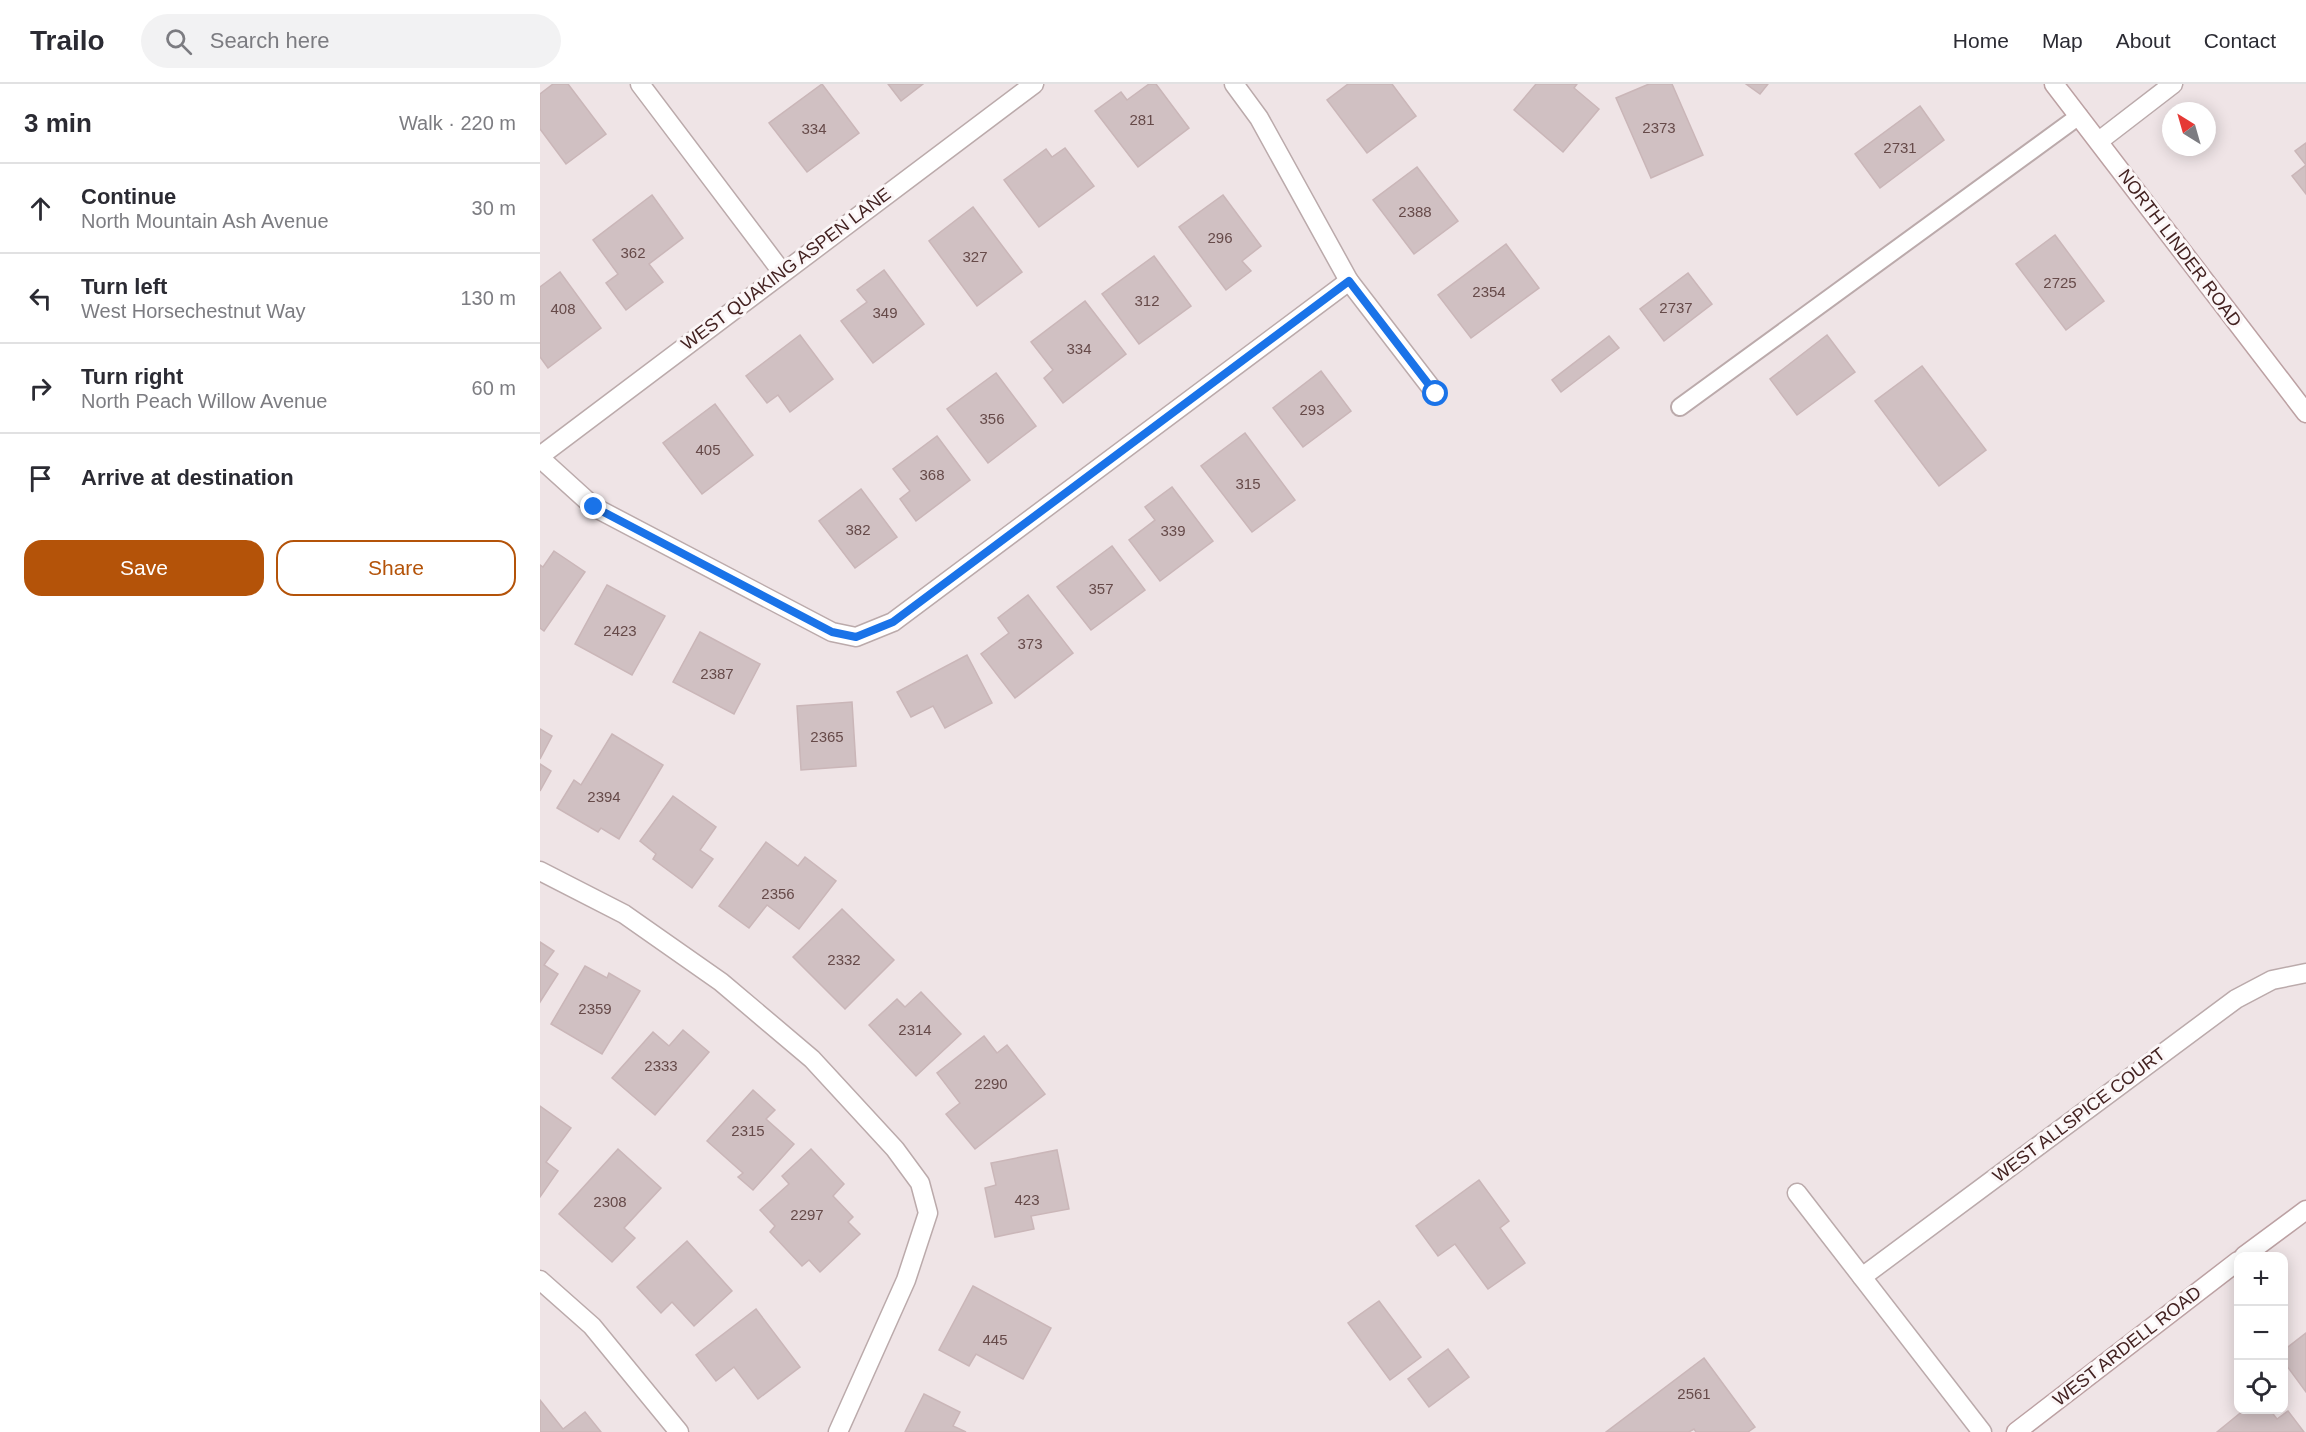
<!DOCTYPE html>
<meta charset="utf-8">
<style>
body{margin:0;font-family:Helvetica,sans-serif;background:#f2f2f3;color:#2b2b33}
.controls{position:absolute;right:18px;bottom:18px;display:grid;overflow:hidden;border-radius:12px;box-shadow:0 3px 15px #0003}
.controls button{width:54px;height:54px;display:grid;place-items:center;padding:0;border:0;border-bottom:2px solid #e1e1e2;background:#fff;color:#2b2b33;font:30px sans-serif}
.compass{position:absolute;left:1622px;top:18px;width:54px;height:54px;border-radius:50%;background:#fff;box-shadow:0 3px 15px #0003;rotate:323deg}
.stop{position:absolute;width:18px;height:18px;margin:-14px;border:4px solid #1a73e8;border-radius:50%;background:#fff}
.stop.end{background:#1a73e8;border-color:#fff;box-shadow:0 2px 6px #0008}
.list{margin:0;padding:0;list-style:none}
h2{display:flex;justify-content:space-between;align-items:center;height:78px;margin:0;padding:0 24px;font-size:26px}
h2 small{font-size:20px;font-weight:400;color:#7c7c81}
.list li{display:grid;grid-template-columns:39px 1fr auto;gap:18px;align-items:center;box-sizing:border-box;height:90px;padding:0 24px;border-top:2px solid #e1e1e2}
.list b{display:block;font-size:22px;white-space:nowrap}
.list p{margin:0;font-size:20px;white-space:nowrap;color:#7c7c81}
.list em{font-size:20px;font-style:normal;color:#7c7c81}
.actions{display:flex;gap:12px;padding:18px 24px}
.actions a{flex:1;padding:14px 0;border:2px solid #b45309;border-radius:18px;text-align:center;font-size:21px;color:#b45309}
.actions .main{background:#b45309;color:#fff}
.icon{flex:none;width:33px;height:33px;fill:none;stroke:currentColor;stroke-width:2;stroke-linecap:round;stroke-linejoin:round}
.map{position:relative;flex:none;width:1766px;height:1348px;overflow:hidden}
header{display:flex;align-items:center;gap:36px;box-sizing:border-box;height:84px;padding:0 30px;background:#fff;border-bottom:2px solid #e1e1e2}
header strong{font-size:28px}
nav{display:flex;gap:33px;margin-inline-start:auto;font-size:21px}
.search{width:420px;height:54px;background:#f2f2f3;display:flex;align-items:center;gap:15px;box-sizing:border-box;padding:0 21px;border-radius:33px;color:#7c7c81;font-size:22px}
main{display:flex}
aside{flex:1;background:#fff}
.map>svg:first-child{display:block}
.building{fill:#d0c0c2;stroke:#cab6b8;stroke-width:1.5}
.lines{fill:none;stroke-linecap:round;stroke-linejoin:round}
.lane-casing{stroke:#bbaaab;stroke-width:20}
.street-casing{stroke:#bbaaab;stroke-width:21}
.secondary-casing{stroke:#bca1a3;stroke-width:21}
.lane{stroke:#fff;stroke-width:16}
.street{stroke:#fff;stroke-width:18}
.secondary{stroke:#fff;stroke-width:18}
.route{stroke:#1a73e8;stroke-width:8}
.labels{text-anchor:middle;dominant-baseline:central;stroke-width:6;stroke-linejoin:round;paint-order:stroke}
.number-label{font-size:15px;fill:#664a49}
.street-label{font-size:18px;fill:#432221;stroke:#fbf6f7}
</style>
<header>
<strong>Trailo</strong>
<div class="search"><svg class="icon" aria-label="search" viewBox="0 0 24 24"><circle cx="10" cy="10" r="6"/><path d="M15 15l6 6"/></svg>Search here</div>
<nav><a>Home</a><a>Map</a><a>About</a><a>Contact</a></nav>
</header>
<main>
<aside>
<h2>3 min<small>Walk · 220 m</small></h2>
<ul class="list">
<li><svg class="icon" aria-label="ahead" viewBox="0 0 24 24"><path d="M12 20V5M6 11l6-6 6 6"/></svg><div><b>Continue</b><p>North Mountain Ash Avenue</p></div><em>30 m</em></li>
<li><svg class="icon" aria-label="left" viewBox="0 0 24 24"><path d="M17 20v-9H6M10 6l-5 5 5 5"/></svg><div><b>Turn left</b><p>West Horsechestnut Way</p></div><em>130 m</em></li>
<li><svg class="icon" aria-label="right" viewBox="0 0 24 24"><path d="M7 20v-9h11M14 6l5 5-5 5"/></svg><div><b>Turn right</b><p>North Peach Willow Avenue</p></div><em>60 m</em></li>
<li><svg class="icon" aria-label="arrive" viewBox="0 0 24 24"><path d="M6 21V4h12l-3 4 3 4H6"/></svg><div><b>Arrive at destination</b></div></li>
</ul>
<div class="actions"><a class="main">Save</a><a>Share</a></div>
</aside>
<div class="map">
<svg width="1766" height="1348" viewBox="0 0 1766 1348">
<rect width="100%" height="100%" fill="#efe4e6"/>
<!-- building -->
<g class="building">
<path d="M13,0H28L66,50L26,80L0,45V10Z"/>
<path d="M282,0L319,49L267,88L229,39Z"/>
<path d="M348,0H383L361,17Z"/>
<path d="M609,0H616L649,44L598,83L555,27L581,8L587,16Z"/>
<path d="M808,0H852L876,32L827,69L787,16Z"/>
<path d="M996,0H1037L1034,4L1059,25L1023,68L974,26Z"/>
<path d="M1109,0H1132L1163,71L1111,94L1076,14Z"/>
<path d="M1206,0H1228L1220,10Z"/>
<path d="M1380,22L1404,56L1340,104L1315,70Z"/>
<path d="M1766,59V81L1755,67Z"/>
<path d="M525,64L554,102L499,143L464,96L506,65L512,73Z"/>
<path d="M1766,81V110L1752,92Z"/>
<path d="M877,83L918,137L874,170L833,116Z"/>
<path d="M112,111L143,154L109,180L123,198L86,226L66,199L78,190L53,156Z"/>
<path d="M683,111L721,162L702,177L711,187L686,206L639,143Z"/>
<path d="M433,123L482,188L437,222L389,157Z"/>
<path d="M1515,151L1564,217L1526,246L1476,180Z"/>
<path d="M966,160L999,204L931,254L898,211Z"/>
<path d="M614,172L651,222L599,260L562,210Z"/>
<path d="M344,186L384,240L333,279L301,237L327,218L317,206Z"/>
<path d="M20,188L61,244L8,284L0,273V203Z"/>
<path d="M1148,189L1172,220L1124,257L1100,225Z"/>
<path d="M545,217L586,270L523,319L504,294L513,286L491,258Z"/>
<path d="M260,251L293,295L250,328L238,311L227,319L206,292Z"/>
<path d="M1287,251L1315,288L1257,331L1230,295Z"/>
<path d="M1069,252L1079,264L1021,308L1012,296Z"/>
<path d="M1382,282L1446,366L1399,402L1335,317Z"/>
<path d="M781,287L811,327L763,363L733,324Z"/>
<path d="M456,289L496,342L448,379L407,325Z"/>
<path d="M175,320L213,371L162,410L123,359Z"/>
<path d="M705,349L755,416L712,448L661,382Z"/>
<path d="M397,352L430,396L376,437L360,415L370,407L353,385Z"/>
<path d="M632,403L673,457L620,497L589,456L615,436L605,423Z"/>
<path d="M321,405L357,453L315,484L279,437Z"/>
<path d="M572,462L605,506L551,546L517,503Z"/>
<path d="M14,467L45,488L4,547L0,544V481L3,483Z"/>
<path d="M67,501L125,532L92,591L35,560Z"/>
<path d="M488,511L533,569L475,614L441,570L469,549L458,534Z"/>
<path d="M160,548L220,580L194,630L133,598Z"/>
<path d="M427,571L452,619L405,644L393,622L371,633L357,608Z"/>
<path d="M312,618L316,682L261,686L257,622Z"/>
<path d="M0,645L12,652L0,675Z"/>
<path d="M72,650L123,681L79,755L61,744L58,748L17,724L34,696L41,701Z"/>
<path d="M0,680L11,687L0,707Z"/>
<path d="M133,712L176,743L160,766L173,775L152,804L113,775L116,770L100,757Z"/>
<path d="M226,758L258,782L265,773L296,797L259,845L227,821L209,844L179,822Z"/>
<path d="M302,825L354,876L305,925L253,873Z"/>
<path d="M0,858L14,867L4,881L18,890L0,918Z"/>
<path d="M45,882L67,894L69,889L100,907L62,970L11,940Z"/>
<path d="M381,908L421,950L376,992L329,941L357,915L365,923Z"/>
<path d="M143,946L169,968L115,1031L72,994L113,948L129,962Z"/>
<path d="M444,952L457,969L467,961L505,1010L435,1065L406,1030L420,1019L397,989Z"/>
<path d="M213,1006L235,1026L226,1035L254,1060L213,1106L198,1093L203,1089L167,1057Z"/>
<path d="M0,1022L31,1044L6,1078L18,1087L0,1113Z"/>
<path d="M78,1065L121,1104L84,1144L95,1154L72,1178L19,1130Z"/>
<path d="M271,1065L304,1100L293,1112L313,1133L308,1138L320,1150L280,1188L269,1176L262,1182L230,1148L235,1142L220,1126L249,1100L242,1092Z"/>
<path d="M517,1066L529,1125L491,1132L494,1145L455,1153L445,1104L456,1101L451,1079Z"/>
<path d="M939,1096L969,1137L960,1144L985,1179L948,1205L915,1160L898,1172L876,1142Z"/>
<path d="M147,1157L192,1207L154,1242L132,1218L121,1229L97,1203Z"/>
<path d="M433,1202L511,1244L483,1295L436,1270L429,1282L399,1266Z"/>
<path d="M839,1217L881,1273L850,1296L808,1239Z"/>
<path d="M216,1225L260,1283L218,1315L194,1283L176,1297L156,1271Z"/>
<path d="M1766,1249V1308L1744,1278V1266Z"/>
<path d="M908,1265L929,1293L889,1323L868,1295Z"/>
<path d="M1164,1274L1215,1343L1208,1348H1156L1154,1345L1149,1348H1066Z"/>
<path d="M384,1310L420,1328L413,1342L426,1348H365Z"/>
<path d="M0,1316L23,1345L45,1328L61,1348H0Z"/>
<path d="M1704,1326H1730L1737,1335L1748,1327L1764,1348H1677Z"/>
</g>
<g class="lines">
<defs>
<path id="lane" d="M1140,323L1539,32"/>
<g id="street">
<path d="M100,0L242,188"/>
<path d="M694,0L719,34L809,197L896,310"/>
<path d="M1559,57L1633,0"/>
<path d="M0,372L494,0"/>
<path d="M0,374L54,423L292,548L316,553L353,538L809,197"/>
<path d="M0,787L84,830L181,898L272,975L355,1065L380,1099L388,1129L366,1196L298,1348"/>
<path d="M1257,1109L1442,1348"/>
<path d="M1322,1193L1696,915L1732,896L1766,889"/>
<path d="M0,1196L52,1242L139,1348"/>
</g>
<g id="secondary">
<path d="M1514,0L1766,329"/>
<path d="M1704,1172L1766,1126"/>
<path d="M1476,1348L1698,1177"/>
</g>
</defs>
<!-- lane casing -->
<use href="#lane" class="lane-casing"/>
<!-- street casing -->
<use href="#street" class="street-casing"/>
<!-- secondary casing -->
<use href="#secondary" class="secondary-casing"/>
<!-- lane -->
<use href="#lane" class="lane"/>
<!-- street -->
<use href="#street" class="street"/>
<!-- secondary -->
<use href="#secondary" class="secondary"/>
</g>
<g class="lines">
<!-- route -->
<path class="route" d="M54,423L292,548L316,553L353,538L809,197L896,310"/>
</g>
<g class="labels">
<!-- number labels -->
<g class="number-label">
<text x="602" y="35">281</text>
<text x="1119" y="43">2373</text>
<text x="274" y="44">334</text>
<text x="1360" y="63">2731</text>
<text x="875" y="127">2388</text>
<text x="680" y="153">296</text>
<text x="93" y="168">362</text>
<text x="435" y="172">327</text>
<text x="1520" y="198">2725</text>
<text x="949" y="207">2354</text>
<text x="607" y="216">312</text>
<text x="1136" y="223">2737</text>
<text x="23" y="224">408</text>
<text x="345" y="228">349</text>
<text x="539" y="264">334</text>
<text x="772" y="325">293</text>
<text x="452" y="334">356</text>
<text x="168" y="365">405</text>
<text x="392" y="390">368</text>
<text x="708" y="399">315</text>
<text x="318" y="445">382</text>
<text x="633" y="446">339</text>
<text x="561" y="504">357</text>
<text x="80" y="546">2423</text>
<text x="490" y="559">373</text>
<text x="177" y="589">2387</text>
<text x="287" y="652">2365</text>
<text x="64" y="712">2394</text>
<text x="238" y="809">2356</text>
<text x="304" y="875">2332</text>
<text x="55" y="924">2359</text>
<text x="375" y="945">2314</text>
<text x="121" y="981">2333</text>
<text x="451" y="999">2290</text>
<text x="208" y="1046">2315</text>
<text x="487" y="1115">423</text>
<text x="70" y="1117">2308</text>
<text x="267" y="1130">2297</text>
<text x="455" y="1255">445</text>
<text x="1154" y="1309">2561</text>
</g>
<!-- street labels -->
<g class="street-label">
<text transform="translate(1640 164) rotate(53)">NORTH LINDER ROAD</text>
<text transform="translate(246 185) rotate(-37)">WEST QUAKING ASPEN LANE</text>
<text transform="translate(1539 1031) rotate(-37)">WEST ALLSPICE COURT</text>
<text transform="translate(1587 1262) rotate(-38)">WEST ARDELL ROAD</text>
</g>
</g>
</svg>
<div class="controls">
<button>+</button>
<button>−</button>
<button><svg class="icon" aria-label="locate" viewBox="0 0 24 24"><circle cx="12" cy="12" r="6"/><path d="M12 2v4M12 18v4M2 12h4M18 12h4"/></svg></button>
</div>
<svg class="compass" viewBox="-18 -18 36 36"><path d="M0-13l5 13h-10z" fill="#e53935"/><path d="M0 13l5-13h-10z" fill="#7c7c81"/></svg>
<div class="stop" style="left:896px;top:310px"></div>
<div class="stop end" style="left:54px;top:423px"></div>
</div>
</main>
